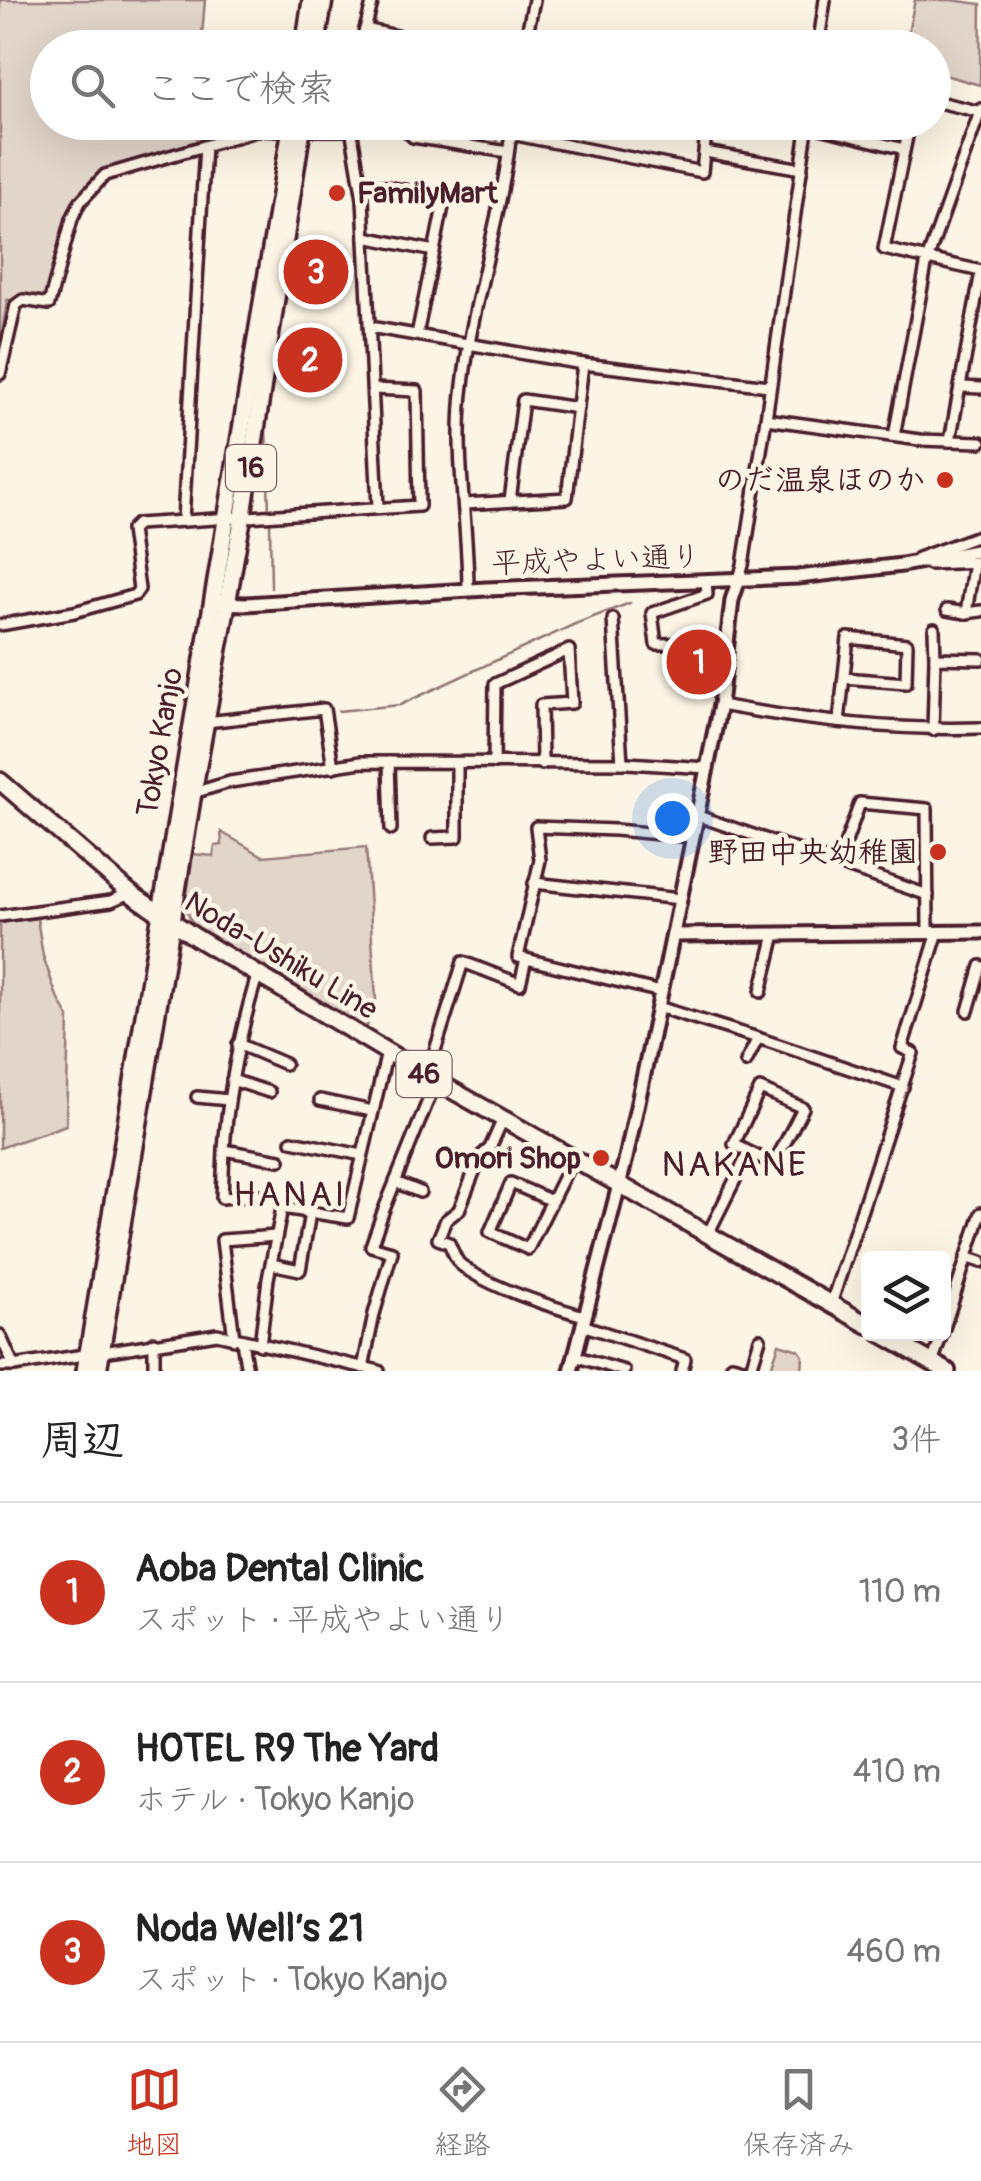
<!DOCTYPE html>
<html lang="ja">
<meta charset="utf-8">
<style>
body{margin:0;font-family:Pangolin,"Klee One",sans-serif;background:#f6f6f6;color:#222}
.controls{position:absolute;right:30px;bottom:30px;display:grid;overflow:hidden;border-radius:10px;box-shadow:0 10px 40px #0002}
.controls button{width:90px;height:90px;display:grid;place-items:center;padding:0;border:0;border-bottom:2px solid #e0e0e0;background:#fff;color:#222;font:50px sans-serif}
.you{position:absolute;left:672px;top:818px;width:35px;height:35px;margin:-25px;border:8px solid #fff;border-radius:50%;background:#1a73e8;box-shadow:0 0 0 15px #1a73e833}
.badge{display:grid;place-items:center;width:65px;height:65px;border-radius:50%;background:#c8321e;color:#fff;font-size:32px;font-weight:700}
.pin{position:absolute;translate:-50% -50%;border:5px solid #fff;box-shadow:0 2px 10px #0006}
.list{margin:0;padding:0;list-style:none}
h2{display:flex;justify-content:space-between;align-items:center;height:130px;margin:0;padding:0 40px;font-size:42px}
h2 small{font-size:32px;font-weight:400;color:#767676}
.list li{display:grid;grid-template-columns:65px 1fr auto;gap:30px;align-items:center;box-sizing:border-box;height:180px;padding:0 40px;border-top:2px solid #e0e0e0}
.list b{display:block;font-size:38px;white-space:nowrap}
.list p{margin:0;font-size:32px;white-space:nowrap;color:#767676}
.list em{font-size:32px;font-style:normal;color:#767676}
.icon{flex:none;width:55px;height:55px;fill:none;stroke:currentColor;stroke-width:2;stroke-linecap:round;stroke-linejoin:round}
.map{position:relative;flex:none;width:981px;height:1371px;overflow:hidden}
.search{position:absolute;background:#fff;box-shadow:0 10px 40px #0002;left:30px;right:30px;top:30px;height:110px;display:flex;align-items:center;gap:25px;box-sizing:border-box;padding:0 35px;border-radius:55px;color:#767676;font-size:38px}
.sheet{height:670px;background:#fff}
nav{display:flex;justify-content:space-around;align-items:center;box-sizing:border-box;height:140px;border-top:2px solid #e0e0e0;background:#fff;font-size:28px;color:#767676}
nav a{display:grid;justify-items:center;gap:5px}
nav .on{color:#c8321e}
.map>svg:first-child{display:block}
.green{fill:#e2d5ca;stroke:#967a7a;stroke-width:2.5}
.lines{fill:none;stroke-linecap:round;stroke-linejoin:round}
.stream{stroke:#917474;stroke-width:2.5}
.minor-casing{stroke:#4a1f2b;stroke-width:16}
.tertiary-casing{stroke:#4a1f2b;stroke-width:19}
.primary-casing{stroke:#4a1f2b;stroke-width:22}
.trunk-casing{stroke:#4a1f2b;stroke-width:22}
.minor{stroke:#fcf5e5;stroke-width:9}
.tertiary{stroke:#fcf5e5;stroke-width:11}
.primary{stroke:#fcf5e5;stroke-width:15}
.trunk{stroke:#fcf5e5;stroke-width:15}
.poi-dot{fill:#c8321e;stroke:#fcf5e5;stroke-width:4}
.labels{text-anchor:middle;dominant-baseline:central;stroke-width:9;stroke-linejoin:round;paint-order:stroke}
.shield{fill:#fcf5e5;stroke:#7f5f63;stroke-width:2.5}
.shield-label{font-size:28px;font-weight:bold;fill:#4a1f2b}
.poi-label{font-size:30px;font-weight:bold;fill:#4a1f2b;stroke:#fcf5e5;text-anchor:end}
.street-label{font-size:30px;fill:#4a1f2b;stroke:#fcf5e5}
.quarter-label{font-size:35px;letter-spacing:2.5px;fill:#4a1f2b;stroke:#fcf5e5}
</style>
<div class="map">
<svg width="981" height="1371" viewBox="0 0 981 1371">
<rect width="100%" height="100%" fill="#fcf5e5"/>
<filter id="ink" filterUnits="userSpaceOnUse"><feTurbulence type="fractalNoise" baseFrequency=".01" numOctaves="2"/><feDisplacementMap in="SourceGraphic" scale="20" xChannelSelector="R" yChannelSelector="G"/><feConvolveMatrix kernelMatrix="1 2 1 2 8 2 1 2 1" color-interpolation-filters="sRGB"/></filter>
<g filter="url(#ink)">
<!-- green -->
<g class="green">
<path d="M0,0H205L201,47L48,48V122L196,123L197,145L117,166L101,173L87,187L46,299L7,300L0,349Z"/>
<path d="M915,0H951L981,4L980,85L934,72V48L905,47Z"/>
<path d="M443,123H507L506,134L497,133V146L442,137Z"/>
<path d="M221,832L263,856L366,847L376,999L365,1032L193,924L185,908L193,854L213,856L215,846L222,845Z"/>
<path d="M37,918L43,956L56,994L69,1018L66,1125L0,1148V923Z"/>
<path d="M779,1344L799,1350L803,1356L802,1371H770Z"/>
</g>
<g class="lines">
<!-- stream -->
<g class="stream">
<path d="M266,429L269,510"/>
<path d="M270,520L271,588"/>
<path d="M338,711L400,705L575,624L630,603"/>
</g>
<defs>
<g id="minor">
<path d="M365,29C398,36 431,45 465,46C501,47 538,45 574,48"/>
<path d="M360,48L373,0"/>
<path d="M524,48L534,0"/>
<path d="M818,48L825,0"/>
<path d="M934,101L981,112"/>
<path d="M350,122L363,199L378,507"/>
<path d="M406,122V130L413,137L508,152"/>
<path d="M910,122L884,249L981,271"/>
<path d="M808,125L904,149"/>
<path d="M511,134L702,172L707,122"/>
<path d="M705,152L802,169"/>
<path d="M361,183L445,197L417,335"/>
<path d="M365,237L434,251"/>
<path d="M370,327L583,364L769,386"/>
<path d="M0,374L16,305L23,300L49,304L72,219L80,202L105,175L259,130H350"/>
<path d="M962,387L981,388"/>
<path d="M766,419L920,440L981,442"/>
<path d="M894,436L927,260L981,109"/>
<path d="M950,441L981,272"/>
<path d="M510,501L523,400L578,408"/>
<path d="M464,504L567,498L583,364"/>
<path d="M183,520L205,146"/>
<path d="M918,558L981,535"/>
<path d="M929,564L981,562"/>
<path d="M739,579L743,565L766,419L808,122"/>
<path d="M706,581L707,594L652,613L656,644L728,643"/>
<path d="M468,590C468,522 454,452 463,385C473,296 504,211 512,122"/>
<path d="M947,610L966,613L981,611"/>
<path d="M966,613L974,562"/>
<path d="M613,619L622,763"/>
<path d="M0,625L74,612L135,595L139,589L131,530L137,524L419,506L417,391L373,389"/>
<path d="M934,629L935,658"/>
<path d="M720,705C807,721 893,731 981,728"/>
<path d="M206,722L324,709L333,767"/>
<path d="M839,722L848,638L907,644L906,683L844,678"/>
<path d="M933,730L935,658L981,659"/>
<path d="M389,762L391,829"/>
<path d="M494,763L495,684L569,650L572,703L541,705L542,764"/>
<path d="M193,793L230,782L361,762L627,763L708,768"/>
<path d="M698,816L928,895"/>
<path d="M432,838L457,837V763"/>
<path d="M838,864L860,803L927,809L928,932"/>
<path d="M534,883L680,899"/>
<path d="M0,916L111,901L130,893"/>
<path d="M257,976C240,1033 228,1090 224,1150L280,1160"/>
<path d="M661,992L518,957L540,860L536,827L615,830L693,837"/>
<path d="M761,992L775,934"/>
<path d="M658,1007L758,1038L903,1087"/>
<path d="M968,1011L981,966"/>
<path d="M238,1044L285,1064"/>
<path d="M746,1062L758,1038"/>
<path d="M427,1076L463,962L520,984L526,959"/>
<path d="M232,1080L269,1092"/>
<path d="M197,1097L229,1100"/>
<path d="M320,1100L372,1111"/>
<path d="M503,1119L490,1148L480,1157L459,1210L446,1220L438,1239L449,1243C452,1249 455,1259 460,1264C487,1287 549,1306 584,1316"/>
<path d="M292,1141L362,1155"/>
<path d="M224,1150L222,1198L259,1195"/>
<path d="M395,1182L420,1192"/>
<path d="M552,1201L511,1183L490,1232L528,1249L573,1158"/>
<path d="M708,1234L749,1152L734,1144L760,1089L803,1108L774,1164L749,1152"/>
<path d="M966,1257L981,1262"/>
<path d="M271,1264L300,1270L310,1213"/>
<path d="M831,1304L913,1053L902,1048L938,932"/>
<path d="M582,1325L685,1359L682,1371"/>
<path d="M944,1328L981,1213"/>
<path d="M0,1335L14,1366"/>
<path d="M234,1339L222,1240L276,1236"/>
<path d="M242,1341L247,1371"/>
<path d="M260,1345L268,1279L282,1208L348,1218L387,1052"/>
<path d="M574,1356L624,1371"/>
<path d="M932,1363L942,1334"/>
<path d="M732,1365L750,1370"/>
<path d="M0,1366H14L217,1334L379,1371"/>
<path d="M363,1368L374,1314L392,1252L371,1246L383,1212L436,1081"/>
<path d="M154,1371V1342"/>
<path d="M750,1371L760,1339"/>
</g>
<g id="tertiary">
<path d="M221,603L246,604L486,589L798,577L902,565L981,550"/>
<path d="M673,935L981,932"/>
<path d="M571,1371L626,1158L651,1041L720,705L732,600L739,579"/>
</g>
<g id="primary">
<path d="M0,781L130,893L195,937L436,1081L868,1325"/>
<path d="M882,1334L947,1371"/>
</g>
<g id="trunk">
<path d="M304,48L311,0"/>
<path d="M316,48L324,0"/>
<path d="M85,1371L292,122"/>
<path d="M98,1371L193,793L243,515L303,122"/>
</g>
</defs>
<!-- minor casing -->
<use href="#minor" class="minor-casing"/>
<!-- tertiary casing -->
<use href="#tertiary" class="tertiary-casing"/>
<!-- primary casing -->
<use href="#primary" class="primary-casing"/>
<!-- trunk casing -->
<use href="#trunk" class="trunk-casing"/>
<!-- minor -->
<use href="#minor" class="minor"/>
<!-- tertiary -->
<use href="#tertiary" class="tertiary"/>
<!-- primary -->
<use href="#primary" class="primary"/>
<!-- trunk -->
<use href="#trunk" class="trunk"/>
</g>
</g>
<!-- markers -->
<g class="poi-dot">
<circle cx="337" cy="193" r="10"/>
<circle cx="945" cy="480" r="10"/>
<circle cx="938" cy="852" r="10"/>
<circle cx="601" cy="1158" r="10"/>
</g>
<g class="labels">
<!-- shield labels -->
<g class="shield">
<rect x="226" y="445" width="50" height="46" rx="8"/>
<rect x="396.5" y="1051" width="55" height="46" rx="8"/>
</g>
<g class="shield-label">
<text x="251" y="468">16</text>
<text x="424" y="1074">46</text>
</g>
<!-- poi labels -->
<g class="poi-label">
<text x="357" y="193" text-anchor="start">FamilyMart</text>
<text x="925" y="480">のだ温泉ほのか</text>
<text x="918" y="852">野田中央幼稚園</text>
<text x="581" y="1158">Omori Shop</text>
</g>
<!-- street labels -->
<g class="street-label">
<text transform="translate(596 560) rotate(-2)">平成やよい通り</text>
<text transform="translate(160 742) rotate(-80)">Tokyo Kanjo</text>
<text transform="translate(281 956) rotate(31)">Noda-Ushiku Line</text>
</g>
<!-- quarter labels -->
<g class="quarter-label">
<text x="735" y="1165">NAKANE</text>
<text x="290" y="1195">HANAI</text>
</g>
</g>
</svg>
<div class="controls">
<button><svg class="icon" aria-label="layers" viewBox="0 0 24 24"><path d="M12 4l9 5-9 5-9-5zM3 14l9 5 9-5"/></svg></button>
</div>
<div class="you"></div>
<div class="pin badge" style="left:699px;top:662px">1</div>
<div class="pin badge" style="left:310px;top:360px">2</div>
<div class="pin badge" style="left:316px;top:272px">3</div>
<div class="search"><svg class="icon" aria-label="search" viewBox="0 0 24 24"><circle cx="10" cy="10" r="6"/><path d="M15 15l6 6"/></svg>ここで検索</div>
</div>
<section class="sheet">
<h2>周辺<small>3件</small></h2>
<ul class="list">
<li><span class="badge">1</span><div><b>Aoba Dental Clinic</b><p>スポット · 平成やよい通り</p></div><em>110 m</em></li>
<li><span class="badge">2</span><div><b>HOTEL R9 The Yard</b><p>ホテル · Tokyo Kanjo</p></div><em>410 m</em></li>
<li><span class="badge">3</span><div><b>Noda Well’s 21</b><p>スポット · Tokyo Kanjo</p></div><em>460 m</em></li>
</ul>
</section>
<nav>
<a class="on"><svg class="icon" aria-label="map" viewBox="0 0 24 24"><path d="M3 6l6-2 6 2 6-2v14l-6 2-6-2-6 2zM9 4v14M15 6v14"/></svg>地図</a>
<a><svg class="icon" aria-label="directions" viewBox="0 0 24 24"><path d="M12 3l9 9-9 9-9-9zM9 14v-3h6M13 9l2 2-2 2"/></svg>経路</a>
<a><svg class="icon" aria-label="saved" viewBox="0 0 24 24"><path d="M7 4h10v16l-5-4-5 4z"/></svg>保存済み</a>
</nav>
